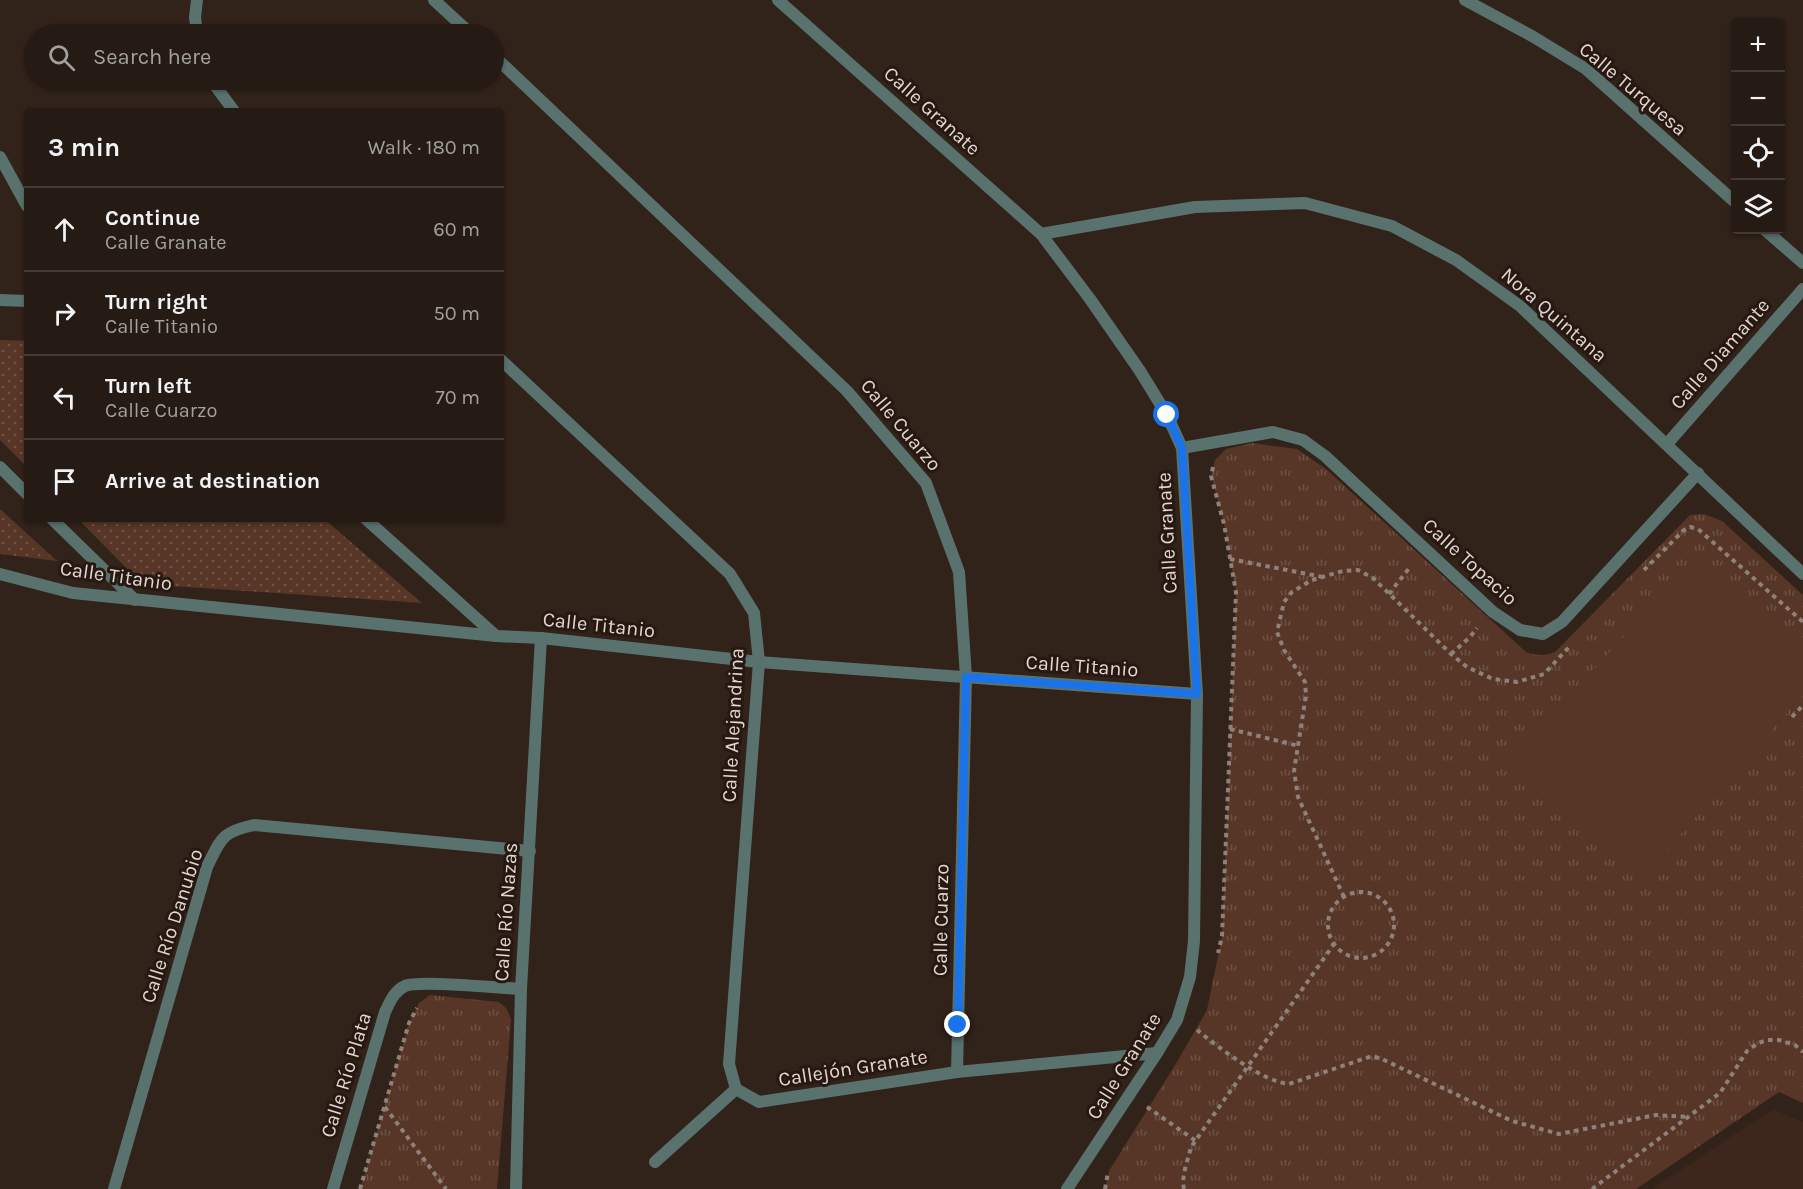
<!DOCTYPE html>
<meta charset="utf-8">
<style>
body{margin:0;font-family:Karla,sans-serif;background:#312722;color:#f1f3f6}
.controls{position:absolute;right:18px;top:18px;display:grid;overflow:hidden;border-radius:6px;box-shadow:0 2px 4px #0004}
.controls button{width:54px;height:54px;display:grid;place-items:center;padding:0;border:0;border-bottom:2px solid #423834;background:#251a14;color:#f1f3f6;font:30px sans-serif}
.stop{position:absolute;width:18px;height:18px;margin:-14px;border:4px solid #1a73e8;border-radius:50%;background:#fff}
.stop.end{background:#1a73e8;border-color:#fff;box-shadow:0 2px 6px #0008}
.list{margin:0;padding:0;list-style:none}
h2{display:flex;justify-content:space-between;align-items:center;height:78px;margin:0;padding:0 24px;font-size:26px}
h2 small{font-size:20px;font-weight:400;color:#a3a1a0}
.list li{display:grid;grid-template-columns:39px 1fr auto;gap:18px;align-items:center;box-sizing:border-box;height:84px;padding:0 24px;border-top:2px solid #423834}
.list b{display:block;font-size:22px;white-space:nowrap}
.list p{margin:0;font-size:20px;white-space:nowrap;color:#a3a1a0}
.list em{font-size:20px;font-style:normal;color:#a3a1a0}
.icon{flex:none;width:33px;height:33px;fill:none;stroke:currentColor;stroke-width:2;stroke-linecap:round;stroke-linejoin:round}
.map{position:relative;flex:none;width:1803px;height:1189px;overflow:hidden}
.search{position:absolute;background:#251a14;box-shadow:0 2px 4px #0004;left:24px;top:24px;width:480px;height:66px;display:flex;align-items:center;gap:15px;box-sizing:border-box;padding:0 21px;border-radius:33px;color:#a3a1a0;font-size:22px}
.panel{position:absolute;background:#251a14;box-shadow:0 2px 4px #0004;left:24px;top:108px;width:480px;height:414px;border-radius:6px}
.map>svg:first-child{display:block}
.built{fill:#3d271d}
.grass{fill:url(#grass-dots)}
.park{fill:url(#park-tufts)}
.pitch{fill:#573627}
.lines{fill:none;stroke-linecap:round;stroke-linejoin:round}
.path{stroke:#8e817a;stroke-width:4;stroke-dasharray:4.5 4.5;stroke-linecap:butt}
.street{stroke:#59726e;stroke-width:12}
.route{stroke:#1a73e8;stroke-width:8}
.labels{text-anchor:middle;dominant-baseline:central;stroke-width:6;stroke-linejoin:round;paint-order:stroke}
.street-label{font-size:20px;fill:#e1d6d1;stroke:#271811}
</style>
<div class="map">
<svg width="1803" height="1189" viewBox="0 0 1803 1189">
<defs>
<pattern id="grass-dots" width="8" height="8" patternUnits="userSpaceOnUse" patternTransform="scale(1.5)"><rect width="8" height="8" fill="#573627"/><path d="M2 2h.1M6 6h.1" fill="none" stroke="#6f5245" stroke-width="1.8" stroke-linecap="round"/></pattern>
<pattern id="park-tufts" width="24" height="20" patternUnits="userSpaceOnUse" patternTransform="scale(1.5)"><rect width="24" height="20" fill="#573627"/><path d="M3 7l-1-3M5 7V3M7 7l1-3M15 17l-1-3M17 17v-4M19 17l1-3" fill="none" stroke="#6f5245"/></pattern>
</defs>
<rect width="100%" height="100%" fill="#31221a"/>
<!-- built -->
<path class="built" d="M1773,1109L1803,1122V1189H1652Z"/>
<!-- grass -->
<g class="grass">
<path d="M0,340L27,341V467L0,440Z"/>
<path d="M0,509L57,561L0,554Z"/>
<path d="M78,519H324L422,603L142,584Z"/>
</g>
<!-- park -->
<g class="park">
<path d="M1252,443L1297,449L1326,469L1526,652C1537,656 1544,656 1555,652L1690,515L1704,514L1722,521L1803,595V1103L1779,1092L1636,1189H1105L1109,1171L1177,1062L1207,1010L1222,936L1236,592L1224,524L1211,476L1215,460L1226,449Z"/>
<path d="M430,995L499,1002L507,1009L511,1020L497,1189H360L409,1023L419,1003Z"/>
</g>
<!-- pitch -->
<path class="pitch" d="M1693,562L1803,659V694L1644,876L1510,760Z"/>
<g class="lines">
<!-- path -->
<g class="path">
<path d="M1213,467L1211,476L1224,524L1236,592L1222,936L1218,953"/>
<path d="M1230,559L1323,577"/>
<path d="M1644,570L1684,530L1690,527L1698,529L1803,622"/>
<path d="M1389,594L1410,567"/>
<path d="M1451,654L1470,637L1477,628"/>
<path d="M1792,717L1803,705"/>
<path d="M1230,729L1299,746"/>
<circle cx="1361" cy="925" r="33"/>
<path d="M1344,897L1298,797L1294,771L1306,695L1305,682L1284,650L1277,632L1284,602L1292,592L1312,580L1343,571L1358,570L1373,578L1451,654L1467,667L1493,679L1517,682L1544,674L1570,646"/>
<path d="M1197,1030C1218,1047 1263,1082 1289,1084L1372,1056L1382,1059L1512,1121L1559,1134L1656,1115L1689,1117"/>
<path d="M385,1107L446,1189"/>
<path d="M1147,1107L1196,1141"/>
<path d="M360,1189L409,1023L417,1008"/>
<path d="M1105,1189L1108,1172"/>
<path d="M1184,1189C1181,1176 1188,1160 1191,1147L1334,944"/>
<path d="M1592,1189L1720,1093L1747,1051L1758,1043L1768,1040H1779L1795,1045L1803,1052"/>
</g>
<!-- street -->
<g class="street">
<path d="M197,0L195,17L197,34"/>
<path d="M434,0L471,34"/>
<path d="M778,0L1041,234L1090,299L1140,371L1167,415L1182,448L1197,694L1194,941L1190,977L1177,1020L1157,1053L1067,1189"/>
<path d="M1465,0L1532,36L1586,69L1736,203"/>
<path d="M494,56L847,391L926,483L959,572L966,677L957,1072"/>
<path d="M211,80L234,111"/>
<path d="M0,157L27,206"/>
<path d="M1765,230L1803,263"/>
<path d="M1041,234L1195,207L1305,203L1392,226L1456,260L1520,306L1803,574"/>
<path d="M0,300L27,301"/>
<path d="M501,360L730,574L754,613L759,662L729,1064L736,1089"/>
<path d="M1667,444L1803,289"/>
<path d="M1182,448L1273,432L1303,440L1325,456L1493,612L1520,630L1543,634L1562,622L1698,473"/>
<path d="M0,467L27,494"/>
<path d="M52,519L135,600"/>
<path d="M366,519L496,636"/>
<path d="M0,574L73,593L496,636L541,638L759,662L1197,694"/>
<path d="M736,1089L759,1102L957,1072L1157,1053"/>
<path d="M655,1162L736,1089"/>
<path d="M114,1189L207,867C221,839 221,832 254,825L530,851"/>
<path d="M333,1189L385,1012C390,1002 394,991 405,986C418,980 501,988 521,989"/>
<path d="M516,1189L521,989L541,638"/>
</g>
</g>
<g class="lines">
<!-- route -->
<path class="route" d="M958,1025L966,677L1197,694L1182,448L1167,415"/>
</g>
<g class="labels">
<!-- street labels -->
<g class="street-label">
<text transform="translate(1633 89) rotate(40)">Calle Turquesa</text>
<text transform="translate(932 111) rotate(42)">Calle Granate</text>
<text transform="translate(1554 315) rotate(41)">Nora Quintana</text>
<text transform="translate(1720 354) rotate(-49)">Calle Diamante</text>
<text transform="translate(901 425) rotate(50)">Calle Cuarzo</text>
<text transform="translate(1167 533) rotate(-93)">Calle Granate</text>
<text transform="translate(1470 562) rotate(42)">Calle Topacio</text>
<text transform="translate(116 576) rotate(8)">Calle Titanio</text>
<text transform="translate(599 625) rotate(6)">Calle Titanio</text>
<text transform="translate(1082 666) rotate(4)">Calle Titanio</text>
<text transform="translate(733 725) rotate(-87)">Calle Alejandrina</text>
<text transform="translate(506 912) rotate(-86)">Calle Río Nazas</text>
<text transform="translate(941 920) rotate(-89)">Calle Cuarzo</text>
<text transform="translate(172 926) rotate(-72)">Calle Río Danubio</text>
<text transform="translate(1124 1066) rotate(-58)">Calle Granate</text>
<text transform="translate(853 1068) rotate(-9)">Callejón Granate</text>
<text transform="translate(346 1075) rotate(-73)">Calle Río Plata</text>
</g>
</g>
</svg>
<div class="controls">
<button>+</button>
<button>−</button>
<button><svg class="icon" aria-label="locate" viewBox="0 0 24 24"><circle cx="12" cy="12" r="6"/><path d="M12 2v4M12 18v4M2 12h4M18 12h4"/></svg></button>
<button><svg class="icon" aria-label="layers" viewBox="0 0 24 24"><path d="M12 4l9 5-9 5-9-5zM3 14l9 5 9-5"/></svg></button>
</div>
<div class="stop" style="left:1167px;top:415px"></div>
<div class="stop end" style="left:958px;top:1025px"></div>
<div class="search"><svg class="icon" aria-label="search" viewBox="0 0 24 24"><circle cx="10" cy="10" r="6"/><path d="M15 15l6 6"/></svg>Search here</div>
<section class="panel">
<h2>3 min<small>Walk · 180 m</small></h2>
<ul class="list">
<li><svg class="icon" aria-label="ahead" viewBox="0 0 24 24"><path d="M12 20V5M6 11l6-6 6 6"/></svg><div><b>Continue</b><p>Calle Granate</p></div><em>60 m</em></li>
<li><svg class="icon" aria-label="right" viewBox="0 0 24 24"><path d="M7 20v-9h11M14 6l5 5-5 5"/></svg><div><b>Turn right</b><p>Calle Titanio</p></div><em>50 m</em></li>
<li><svg class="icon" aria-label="left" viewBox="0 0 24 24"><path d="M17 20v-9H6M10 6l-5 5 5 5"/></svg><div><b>Turn left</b><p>Calle Cuarzo</p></div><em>70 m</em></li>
<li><svg class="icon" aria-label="arrive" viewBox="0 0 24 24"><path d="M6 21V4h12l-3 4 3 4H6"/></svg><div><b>Arrive at destination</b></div></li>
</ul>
</section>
</div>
